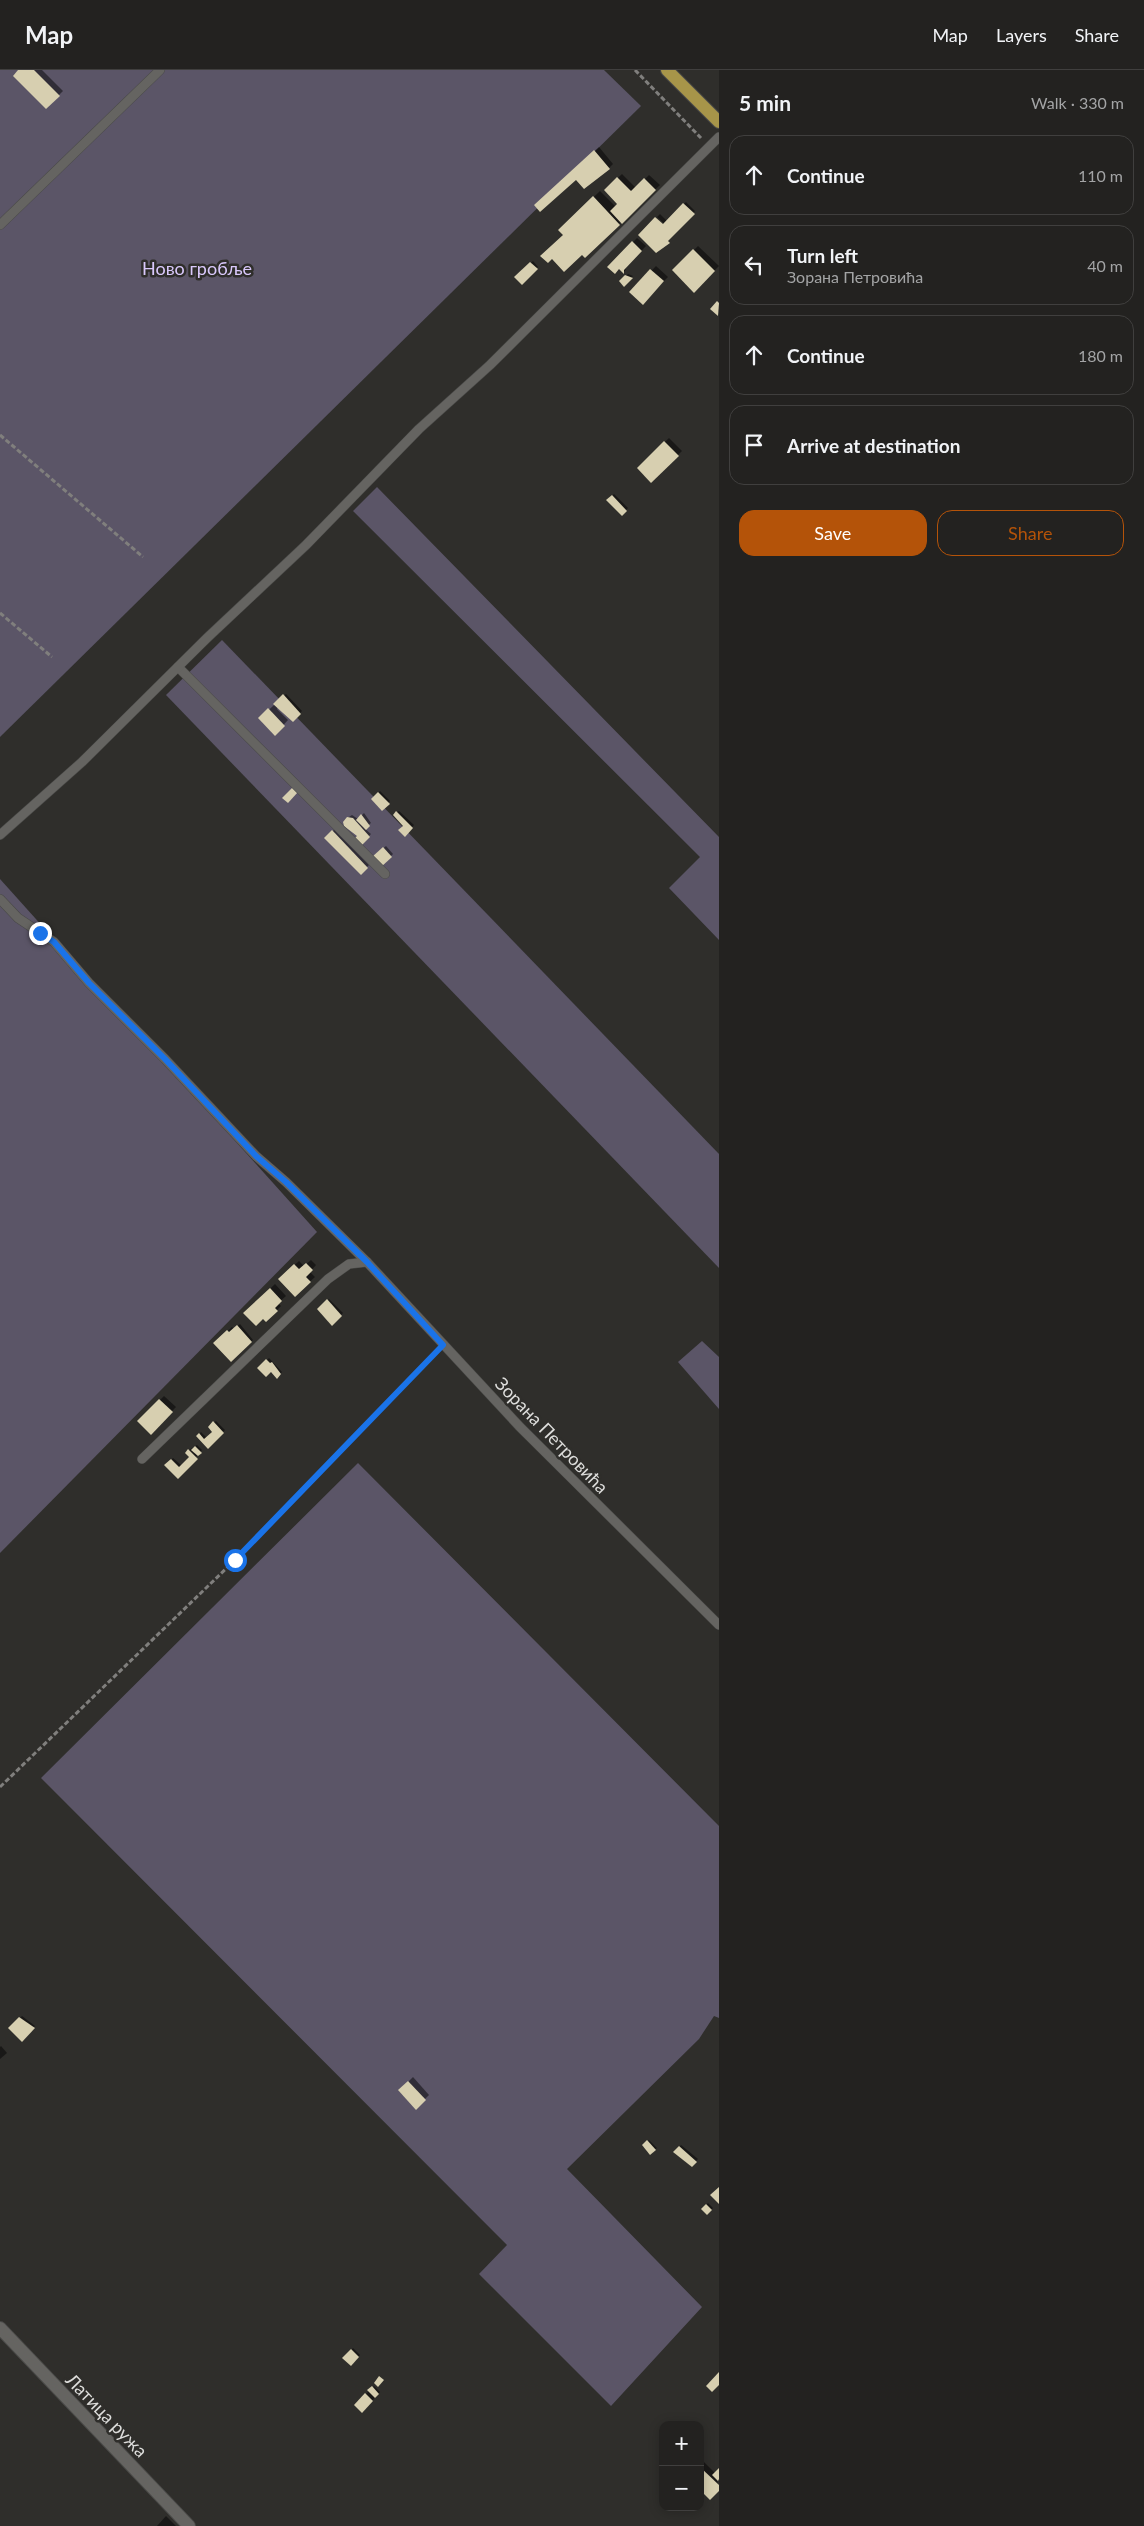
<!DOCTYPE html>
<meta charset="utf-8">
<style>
body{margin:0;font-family:Lato,sans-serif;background:#2b2a29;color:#f1f3f6}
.controls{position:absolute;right:15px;bottom:15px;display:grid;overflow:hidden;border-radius:10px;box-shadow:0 2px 12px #0003}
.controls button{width:45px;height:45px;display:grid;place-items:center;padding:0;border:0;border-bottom:1px solid #403f3e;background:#232220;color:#f1f3f6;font:25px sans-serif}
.stop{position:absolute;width:15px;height:15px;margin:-11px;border:4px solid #1a73e8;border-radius:50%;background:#fff}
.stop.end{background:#1a73e8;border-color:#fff;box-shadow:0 1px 5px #0008}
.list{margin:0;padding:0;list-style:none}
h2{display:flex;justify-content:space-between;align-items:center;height:65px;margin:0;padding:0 20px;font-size:21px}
h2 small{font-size:16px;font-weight:400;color:#a3a4a5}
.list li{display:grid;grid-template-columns:32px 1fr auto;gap:15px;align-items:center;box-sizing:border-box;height:80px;margin:0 10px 10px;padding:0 10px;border:1px solid #403f3e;border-radius:15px}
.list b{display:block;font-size:19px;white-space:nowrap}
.list p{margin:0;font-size:16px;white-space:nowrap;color:#a3a4a5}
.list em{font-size:16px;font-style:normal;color:#a3a4a5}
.actions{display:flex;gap:10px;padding:15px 20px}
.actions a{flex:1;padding:11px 0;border:1px solid #b45309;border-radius:15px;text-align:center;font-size:18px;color:#b45309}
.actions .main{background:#b45309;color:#fff}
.icon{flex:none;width:28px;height:28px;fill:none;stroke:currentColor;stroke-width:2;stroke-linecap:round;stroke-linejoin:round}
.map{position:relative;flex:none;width:719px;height:2456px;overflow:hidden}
header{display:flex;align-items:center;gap:30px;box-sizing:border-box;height:70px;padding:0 25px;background:#232220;border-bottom:1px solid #403f3e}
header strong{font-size:24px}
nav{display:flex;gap:28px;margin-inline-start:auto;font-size:18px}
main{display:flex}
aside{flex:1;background:#232220}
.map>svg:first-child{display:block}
.green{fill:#5b5567}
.shadow{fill:#0007}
.building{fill:#d7cfb0}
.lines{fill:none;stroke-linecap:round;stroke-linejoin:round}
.service-casing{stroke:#4a4a48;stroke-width:10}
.minor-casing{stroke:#4a4a48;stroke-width:14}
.primary-casing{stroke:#4a4a48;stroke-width:14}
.path{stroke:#807f7d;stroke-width:3;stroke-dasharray:5 2.5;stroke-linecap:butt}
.service{stroke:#656461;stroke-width:9}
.minor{stroke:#656461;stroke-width:12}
.primary{stroke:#a79549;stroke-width:12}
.route{stroke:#1a73e8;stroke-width:6}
.labels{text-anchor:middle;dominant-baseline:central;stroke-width:5;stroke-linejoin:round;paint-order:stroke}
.park-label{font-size:18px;fill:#d9c8fb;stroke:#2f2e2b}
.street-label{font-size:18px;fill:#dddddb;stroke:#2f2e2b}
</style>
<header>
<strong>Map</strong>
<nav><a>Map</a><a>Layers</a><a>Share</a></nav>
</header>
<main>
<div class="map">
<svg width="719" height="2456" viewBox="0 0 719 2456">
<rect width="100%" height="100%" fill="#2f2e2b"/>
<!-- green -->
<g class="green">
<path d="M0,0H604L641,36L0,667Z"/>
<path d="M377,417L719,767V870L669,818L700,787L353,441Z"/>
<path d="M222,570L719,1084V1198L166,625Z"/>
<path d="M0,809L317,1162L0,1483Z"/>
<path d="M702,1271L719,1287V1339L678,1292Z"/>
<path d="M358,1393L719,1756V1948L714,1946L699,1969L567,2099L702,2237L611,2336L479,2204L507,2175L41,1708Z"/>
</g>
<!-- shadow -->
<g class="shadow">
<path d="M20,0H42L63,21L46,38Z"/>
<path d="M599,77L613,94L609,98L584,117L576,108L535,135Z"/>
<path d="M622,104L636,118L649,105L660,115L585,186L560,160L600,121L616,137L619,134L605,120Z"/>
<path d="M686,132L695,141L674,163L657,147L660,144L667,151Z"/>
<path d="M637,168L646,176L625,198L626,199L624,202L619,198L609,197Z"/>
<path d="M698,176L719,196L694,221L674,200Z"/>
<path d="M533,191L538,197L522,213L516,207Z"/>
<path d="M656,196L668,207L653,222H631Z"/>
<path d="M628,204L633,206L624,215L620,211Z"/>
<path d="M669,368L682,381L651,412L638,398Z"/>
<path d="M614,424L628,438L622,444L608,430Z"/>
<path d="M286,624L302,641L293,650L278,637L277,639L288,650L275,664L260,648Z"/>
<path d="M380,721L390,731L382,739L372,729Z"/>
<path d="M399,741L414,755L405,765L404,756L394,745Z"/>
<path d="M364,743L371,753L364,758L371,764L362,773L346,749L352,745L358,749Z"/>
<path d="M335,759L369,795L361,803L326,768Z"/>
<path d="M386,776L393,784L381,796L373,787Z"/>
<path d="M311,1190L316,1195L310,1202L315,1207L295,1225L280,1209L299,1191L304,1196Z"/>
<path d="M275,1214L286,1226L278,1233L281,1236L267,1250L263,1247L245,1243Z"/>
<path d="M329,1229L343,1243L332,1254L318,1239Z"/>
<path d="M240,1254L253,1270L245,1277L215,1273L232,1257L234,1259Z"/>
<path d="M269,1288L282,1302L277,1307L271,1300L259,1298Z"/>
<path d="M164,1326L176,1337L151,1363L139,1351Z"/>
<path d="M216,1351L225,1360L208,1377L197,1366L201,1362L207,1368L214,1361L209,1357Z"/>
<path d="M197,1375L202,1380L178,1407L166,1395L173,1388L182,1396L191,1387L186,1382Z"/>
<path d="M22,1946L35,1956L22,1970L10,1958Z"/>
<path d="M1,1976L7,1983L0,1989V1977Z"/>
<path d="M413,2007L429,2025L416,2038L400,2020Z"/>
<path d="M649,2070L657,2078L650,2083L643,2075Z"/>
<path d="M681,2075L698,2089L691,2096L675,2082Z"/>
<path d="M708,2133L713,2138L707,2144L702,2139Z"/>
<path d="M353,2278L360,2285L351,2294L344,2288Z"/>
<path d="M374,2316L380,2322L362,2342L355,2335Z"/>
<path d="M700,2388L715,2403L719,2400L717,2410L719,2419H700Z"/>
<path d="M166,2446L176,2456H157Z"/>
</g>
<!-- building -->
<g class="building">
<path d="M18,0H34L60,26L46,39L13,6Z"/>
<path d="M594,80L610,99L584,119L576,110L540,142L534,135Z"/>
<path d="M617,107L631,121L644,108L656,120L622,154L610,141L617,134L604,120Z"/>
<path d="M593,126L620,155L585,188L582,185L564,202L552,189L548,193L540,186L563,165L558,160Z"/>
<path d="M683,133L695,144L668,171L670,173L656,183L638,165L655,147L663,154Z"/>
<path d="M632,171L642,181L624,200V204L619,199L615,204L607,197Z"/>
<path d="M693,179L715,201L694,223L672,200Z"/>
<path d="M530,192L538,199L522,215L514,207Z"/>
<path d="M650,199L664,211L643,235L629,222Z"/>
<path d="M625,205L633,208L624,217L619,211Z"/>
<path d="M717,231L719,233L718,246L710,239Z"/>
<path d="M664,371L679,386L651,413L637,398Z"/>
<path d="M612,425L627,441L622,446L606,430Z"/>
<path d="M283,624L301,644L293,652L273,634Z"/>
<path d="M268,638L285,656L275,666L258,648Z"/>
<path d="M293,717L298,722L288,733L282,728Z"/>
<path d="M378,722L390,734L382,741L371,729Z"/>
<path d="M396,741L413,758L405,767L398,760L403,756L393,745Z"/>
<path d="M361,744L370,756L366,760L356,750Z"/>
<path d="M347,747L353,748L370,767L362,775L355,768L357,766L344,756L343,752Z"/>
<path d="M332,760L368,798L361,805L324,768Z"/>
<path d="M383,777L392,787L381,797L372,787Z"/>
<path d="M306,1193L313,1200L306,1207L311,1212L295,1227L278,1209L294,1194L299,1199Z"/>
<path d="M270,1218L282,1231L275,1238L278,1241L266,1252L263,1249L256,1256L243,1243Z"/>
<path d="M327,1229L342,1246L332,1256L317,1239Z"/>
<path d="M237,1255L252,1272L231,1292L213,1273L227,1260L229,1262Z"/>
<path d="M266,1289L270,1293L272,1292L281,1304L277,1309L271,1302L266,1307L257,1298Z"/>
<path d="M159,1329L173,1342L151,1365L137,1351Z"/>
<path d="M213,1351L224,1363L208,1379L196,1366L199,1363L204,1369L212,1362L208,1357Z"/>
<path d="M195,1376L202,1383L198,1386L191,1380Z"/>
<path d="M188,1379L198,1389L178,1409L164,1395L171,1389L179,1397L189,1387L185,1383Z"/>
<path d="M19,1947L35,1958L22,1972L8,1958Z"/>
<path d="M408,2011L426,2030L416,2040L398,2020Z"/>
<path d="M647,2070L656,2080L650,2085L642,2075Z"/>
<path d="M679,2076L697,2092L692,2097L673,2082Z"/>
<path d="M719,2117V2134L710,2125Z"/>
<path d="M706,2134L712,2140L707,2145L701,2139Z"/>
<path d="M351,2279L359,2287L351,2296L342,2288Z"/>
<path d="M719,2302V2315L712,2322L706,2316Z"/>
<path d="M379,2306L384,2310L378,2317L374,2313Z"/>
<path d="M372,2316L379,2324L375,2328L367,2320Z"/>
<path d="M365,2323L373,2331L362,2343L354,2335Z"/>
<path d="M700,2397L719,2415V2421L710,2430L700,2420Z"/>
<path d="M719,2398V2409L718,2411L712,2405Z"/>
</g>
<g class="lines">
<defs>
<g id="service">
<path d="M0,155L160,0"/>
<path d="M178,597L385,804"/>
<path d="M0,765L82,692L207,568L306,475L419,359L490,295L719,67"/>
<path d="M0,829L18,848L54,872L89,913L165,989L256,1086L286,1112L367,1192L520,1357L719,1555"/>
<path d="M142,1389L328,1209L349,1194L367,1192"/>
</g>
<path id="minor" d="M0,2258L189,2456"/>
<path id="primary" d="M667,0L719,52"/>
</defs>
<!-- service casing -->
<use href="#service" class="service-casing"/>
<!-- minor casing -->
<use href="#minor" class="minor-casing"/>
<!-- primary casing -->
<use href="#primary" class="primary-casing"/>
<!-- path -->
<g class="path">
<path d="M635,0L701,68"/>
<path d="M0,365L143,487"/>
<path d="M0,543L52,587"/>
<path d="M0,1717L235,1490L435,1283"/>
</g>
<!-- service -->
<use href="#service" class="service"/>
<!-- minor -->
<use href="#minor" class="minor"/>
<!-- primary -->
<use href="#primary" class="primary"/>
</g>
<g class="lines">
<!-- route -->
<path class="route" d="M40,863L54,872L89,913L165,989L256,1086L286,1112L367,1192L443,1275L235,1490"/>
</g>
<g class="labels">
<!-- park labels -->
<g class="park-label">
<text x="197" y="198">Ново гробље</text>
</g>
<!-- street labels -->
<g class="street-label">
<text transform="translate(552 1365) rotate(46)">Зорана Петровића</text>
<text transform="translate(107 2345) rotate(46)">Латица ружа</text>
</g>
</g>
</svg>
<div class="controls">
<button>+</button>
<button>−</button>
</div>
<div class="stop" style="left:235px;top:1490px"></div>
<div class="stop end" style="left:40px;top:863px"></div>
</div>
<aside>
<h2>5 min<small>Walk · 330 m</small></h2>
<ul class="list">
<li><svg class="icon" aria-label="ahead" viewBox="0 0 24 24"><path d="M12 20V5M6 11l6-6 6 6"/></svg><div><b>Continue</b></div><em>110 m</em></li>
<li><svg class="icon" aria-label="left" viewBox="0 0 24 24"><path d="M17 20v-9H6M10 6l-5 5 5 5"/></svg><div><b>Turn left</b><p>Зорана Петровића</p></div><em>40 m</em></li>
<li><svg class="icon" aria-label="ahead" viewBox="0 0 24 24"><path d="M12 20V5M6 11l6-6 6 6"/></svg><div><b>Continue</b></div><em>180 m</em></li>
<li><svg class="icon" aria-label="arrive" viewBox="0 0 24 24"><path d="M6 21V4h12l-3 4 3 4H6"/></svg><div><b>Arrive at destination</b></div></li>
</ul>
<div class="actions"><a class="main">Save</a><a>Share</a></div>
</aside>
</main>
